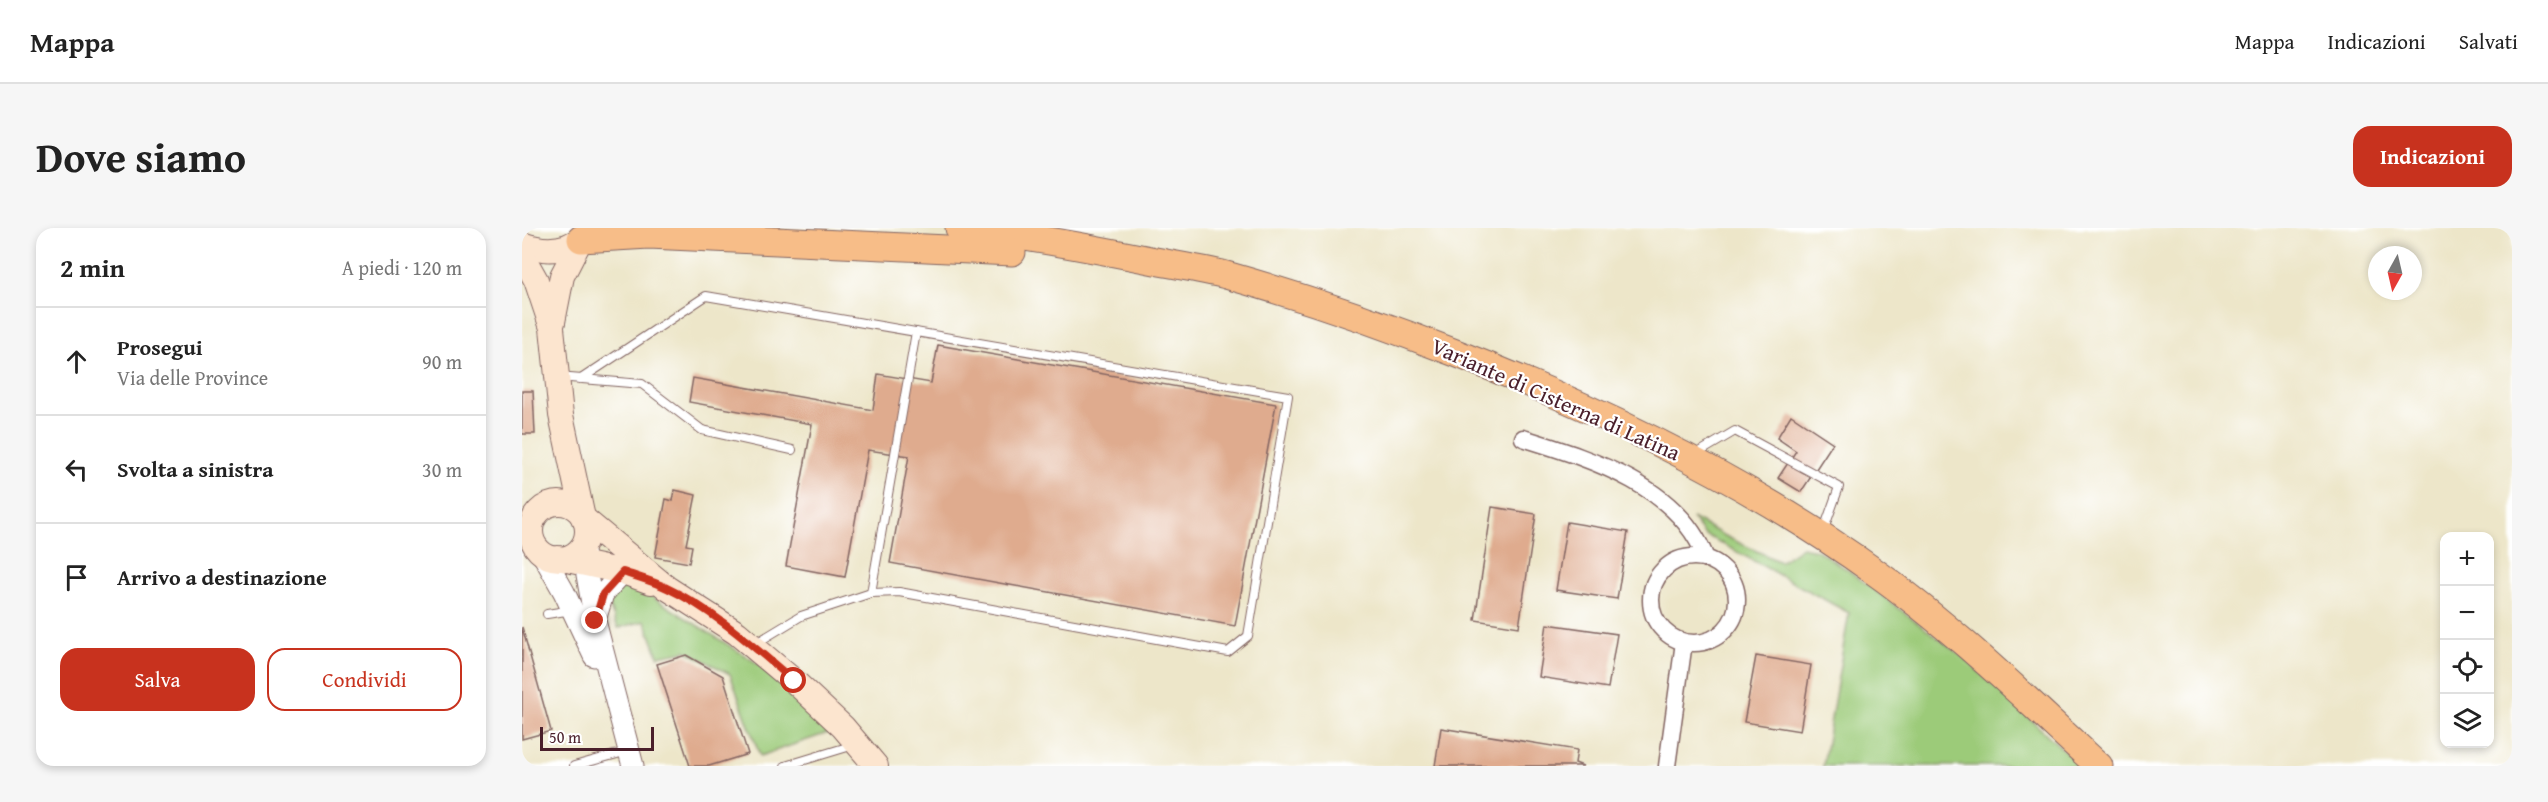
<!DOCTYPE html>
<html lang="it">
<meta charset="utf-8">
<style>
body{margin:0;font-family:"Gentium Book Plus",serif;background:#f6f6f6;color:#222}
.controls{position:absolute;right:18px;bottom:18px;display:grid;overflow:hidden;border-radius:12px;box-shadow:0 3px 9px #0003}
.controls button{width:54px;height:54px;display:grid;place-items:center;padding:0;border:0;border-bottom:2px solid #e0e0e0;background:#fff;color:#222;font:30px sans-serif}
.compass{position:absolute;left:1846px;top:18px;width:54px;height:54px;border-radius:50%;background:#fff;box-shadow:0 3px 9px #0003;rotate:188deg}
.scale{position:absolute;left:18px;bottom:15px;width:114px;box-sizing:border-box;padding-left:6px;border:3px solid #4a1f2b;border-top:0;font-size:16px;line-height:21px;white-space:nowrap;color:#4a1f2b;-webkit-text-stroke:4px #fff;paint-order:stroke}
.stop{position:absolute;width:18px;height:18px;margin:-14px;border:4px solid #c8321e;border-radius:50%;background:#fff}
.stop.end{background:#c8321e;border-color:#fff;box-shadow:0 2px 6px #0008}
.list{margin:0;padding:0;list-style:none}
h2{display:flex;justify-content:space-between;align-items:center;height:78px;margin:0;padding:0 24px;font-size:26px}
h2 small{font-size:20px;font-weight:400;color:#767676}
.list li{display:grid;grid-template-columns:39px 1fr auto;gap:18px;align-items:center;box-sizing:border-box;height:108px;padding:0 24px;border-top:2px solid #e0e0e0}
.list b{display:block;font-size:22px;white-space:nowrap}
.list p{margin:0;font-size:20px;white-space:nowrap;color:#767676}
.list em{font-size:20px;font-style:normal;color:#767676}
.actions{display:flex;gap:12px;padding:18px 24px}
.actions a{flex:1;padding:14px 0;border:2px solid #c8321e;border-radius:18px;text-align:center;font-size:21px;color:#c8321e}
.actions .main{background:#c8321e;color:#fff}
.icon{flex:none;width:33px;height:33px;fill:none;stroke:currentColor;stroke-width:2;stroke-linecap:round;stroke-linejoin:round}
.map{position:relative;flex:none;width:1990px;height:538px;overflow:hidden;border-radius:18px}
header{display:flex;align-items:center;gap:36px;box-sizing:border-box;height:84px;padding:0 30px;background:#fff;border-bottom:2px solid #e0e0e0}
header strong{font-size:28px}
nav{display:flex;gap:33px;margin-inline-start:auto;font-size:21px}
.intro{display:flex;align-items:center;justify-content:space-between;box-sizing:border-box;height:144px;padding:0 36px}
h1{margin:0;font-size:42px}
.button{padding:15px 27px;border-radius:18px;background:#c8321e;color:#fff;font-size:21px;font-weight:700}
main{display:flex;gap:36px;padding:0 36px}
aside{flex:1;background:#fff;border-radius:18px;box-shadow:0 3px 9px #0003}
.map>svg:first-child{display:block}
.green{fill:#9ccb79;stroke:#737552;stroke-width:1.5}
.building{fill:#dfab8e}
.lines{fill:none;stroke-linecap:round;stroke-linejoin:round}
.service-casing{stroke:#836562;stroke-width:10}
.minor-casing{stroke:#836562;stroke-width:19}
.tertiary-casing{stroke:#836562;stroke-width:23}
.secondary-casing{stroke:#836562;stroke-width:26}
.primary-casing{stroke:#836562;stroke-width:29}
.service{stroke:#fff;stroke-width:8}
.minor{stroke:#fff;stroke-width:16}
.tertiary{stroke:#fff;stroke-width:21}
.secondary{stroke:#fce5cf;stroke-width:24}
.primary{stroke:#f7bd88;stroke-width:27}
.route{stroke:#c8321e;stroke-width:8}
.labels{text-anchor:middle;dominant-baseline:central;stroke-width:4.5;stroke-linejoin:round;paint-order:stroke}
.street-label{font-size:22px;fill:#4a1f2b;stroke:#fff}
</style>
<header>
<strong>Mappa</strong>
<nav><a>Mappa</a><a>Indicazioni</a><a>Salvati</a></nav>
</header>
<div class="intro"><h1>Dove siamo</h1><a class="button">Indicazioni</a></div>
<main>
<aside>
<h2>2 min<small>A piedi · 120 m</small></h2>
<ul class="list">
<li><svg class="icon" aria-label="ahead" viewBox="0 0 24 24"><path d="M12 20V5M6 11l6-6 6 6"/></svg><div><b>Prosegui</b><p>Via delle Province</p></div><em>90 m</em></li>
<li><svg class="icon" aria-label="left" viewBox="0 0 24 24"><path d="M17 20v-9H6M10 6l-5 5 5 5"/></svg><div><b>Svolta a sinistra</b></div><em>30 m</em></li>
<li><svg class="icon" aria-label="arrive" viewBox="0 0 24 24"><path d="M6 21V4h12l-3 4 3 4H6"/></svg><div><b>Arrivo a destinazione</b></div></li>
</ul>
<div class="actions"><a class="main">Salva</a><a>Condividi</a></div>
</aside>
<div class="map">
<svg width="1990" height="538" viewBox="0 0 1990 538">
<rect width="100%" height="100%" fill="#fff"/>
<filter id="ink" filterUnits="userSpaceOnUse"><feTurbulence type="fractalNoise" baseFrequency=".0167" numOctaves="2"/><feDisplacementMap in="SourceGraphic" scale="12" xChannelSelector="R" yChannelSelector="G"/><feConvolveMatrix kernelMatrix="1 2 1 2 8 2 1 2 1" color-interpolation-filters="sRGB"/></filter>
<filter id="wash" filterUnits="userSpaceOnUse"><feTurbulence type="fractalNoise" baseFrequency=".008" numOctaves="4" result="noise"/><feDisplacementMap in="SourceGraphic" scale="24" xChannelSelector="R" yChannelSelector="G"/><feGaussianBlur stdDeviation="1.35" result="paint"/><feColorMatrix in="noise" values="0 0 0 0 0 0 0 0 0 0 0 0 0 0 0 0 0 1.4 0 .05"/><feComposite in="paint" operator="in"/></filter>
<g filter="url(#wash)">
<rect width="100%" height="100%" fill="#ede6c9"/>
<!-- green -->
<g class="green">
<path d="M1170,290L1207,310L1258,334L1280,319L1295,322L1323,340L1440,428L1559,538H1301L1327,385L1182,306Z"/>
<path d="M106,359H115L238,437L309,504L238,528L208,446L164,423L136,428L123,393L96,400L85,372L94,362Z"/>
</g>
<g id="blocks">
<!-- building -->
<g class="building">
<path d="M416,117L754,176L713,398L368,335L387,228L346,222L323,349L264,338L290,196L167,174L171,150L351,182L356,146L409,155Z"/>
<path d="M0,163H11L13,206H0Z"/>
<path d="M1269,187L1311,215L1279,264L1256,250L1274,223L1255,210Z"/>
<path d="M153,262L174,267L164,317L170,318L167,335L133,329L144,271L151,273Z"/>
<path d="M970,279L1014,286L997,399L953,392Z"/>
<path d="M1045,294L1106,304L1095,371L1034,362Z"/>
<path d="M1025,396L1095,406L1086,460L1017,449Z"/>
<path d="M0,399L29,503L0,511Z"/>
<path d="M164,427L201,448L226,526L187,538H168L135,436Z"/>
<path d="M1234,428L1289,437L1278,503L1222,494Z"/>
<path d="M919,500L1055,522L1053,535L1061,538H913Z"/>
</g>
</g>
</g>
<g filter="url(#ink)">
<use href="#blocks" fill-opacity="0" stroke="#836562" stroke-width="1.5"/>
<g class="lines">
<defs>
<g id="service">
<path d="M36,149L120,156L180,202L270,222"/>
<path d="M59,151L184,68L766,168L726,408L706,424L377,364L349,365L279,388L231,417"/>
<path d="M1171,228L1213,203L1317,259L1301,304"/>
<path d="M349,365L394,104"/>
<path d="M25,386L50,382"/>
<path d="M52,538L106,523"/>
<path d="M263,538L332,517"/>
</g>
<g id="minor">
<path d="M1001,210C1068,231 1158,258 1184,331"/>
<circle cx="1172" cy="372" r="43"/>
<path d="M1145,538L1162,414"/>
</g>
<g id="tertiary">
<path d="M60,318L73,393L111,538"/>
<path d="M20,325L42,364L72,428"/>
<path d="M74,389L81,366L101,344"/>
</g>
<g id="secondary">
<path d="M0,16C22,24 44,24 62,8"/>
<path d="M0,27L14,52L30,100L39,187L61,290L145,360L215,405L272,453L321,499L354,538"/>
<path d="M31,94L40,48L59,11"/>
<circle cx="37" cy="303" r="28"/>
<path d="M36,330L101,344L129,354"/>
</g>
<g id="primary">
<path d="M437,0C501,7 564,19 628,32C653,37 679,41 704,47C782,69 860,96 936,126C1082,183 1225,252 1353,344C1433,401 1504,471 1577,538"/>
<path d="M59,11L127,7L490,24"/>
</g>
</defs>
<!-- service casing -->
<use href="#service" class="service-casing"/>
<!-- minor casing -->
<use href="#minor" class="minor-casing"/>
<!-- tertiary casing -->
<use href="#tertiary" class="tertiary-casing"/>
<!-- secondary casing -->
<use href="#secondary" class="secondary-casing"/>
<!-- primary casing -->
<use href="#primary" class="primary-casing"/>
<!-- service -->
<use href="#service" class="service"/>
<!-- minor -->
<use href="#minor" class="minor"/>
<!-- tertiary -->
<use href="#tertiary" class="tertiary"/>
<!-- secondary -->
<use href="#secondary" class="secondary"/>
<!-- primary -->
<use href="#primary" class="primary"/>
</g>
</g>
<g class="lines" filter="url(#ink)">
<!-- route -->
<path class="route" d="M73,393L81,366L101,344C115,349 131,353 145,360C192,382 233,420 272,453"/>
</g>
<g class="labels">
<!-- street labels -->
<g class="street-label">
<text transform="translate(1034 171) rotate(24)">Variante di Cisterna di Latina</text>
</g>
</g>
</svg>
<div class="controls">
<button>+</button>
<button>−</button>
<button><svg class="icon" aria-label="locate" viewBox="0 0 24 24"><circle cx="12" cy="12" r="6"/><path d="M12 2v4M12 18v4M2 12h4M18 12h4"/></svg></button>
<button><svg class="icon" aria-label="layers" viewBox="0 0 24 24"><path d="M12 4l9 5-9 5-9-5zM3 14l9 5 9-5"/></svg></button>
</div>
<svg class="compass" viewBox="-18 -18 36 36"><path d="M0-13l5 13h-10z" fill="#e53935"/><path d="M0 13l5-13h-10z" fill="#767676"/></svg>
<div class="scale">50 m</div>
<div class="stop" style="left:272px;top:453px"></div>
<div class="stop end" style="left:73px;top:393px"></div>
</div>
</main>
